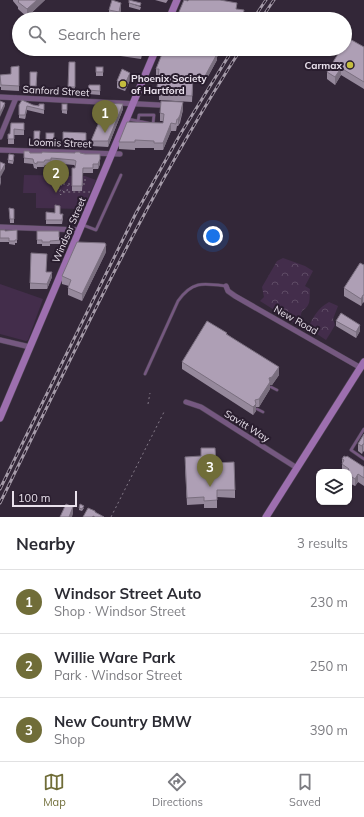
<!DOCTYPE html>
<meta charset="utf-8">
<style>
body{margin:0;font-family:Mulish,sans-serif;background:#f2f2f3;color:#2b2b33}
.controls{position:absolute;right:12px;bottom:12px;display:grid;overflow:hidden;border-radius:8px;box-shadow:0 1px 3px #0004}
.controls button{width:36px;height:36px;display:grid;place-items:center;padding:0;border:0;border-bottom:1px solid #e1e1e2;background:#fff;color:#2b2b33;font:20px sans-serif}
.scale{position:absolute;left:12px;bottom:10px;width:65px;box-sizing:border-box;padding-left:4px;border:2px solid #e9e1ec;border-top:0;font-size:11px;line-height:14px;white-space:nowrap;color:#e9e1ec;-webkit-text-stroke:3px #291d2e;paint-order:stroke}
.you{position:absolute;left:213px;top:236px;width:14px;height:14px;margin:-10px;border:3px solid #fff;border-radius:50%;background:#1a73e8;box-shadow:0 0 0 6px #1a73e833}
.badge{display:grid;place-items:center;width:26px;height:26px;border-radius:50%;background:#706d38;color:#fff;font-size:13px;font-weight:700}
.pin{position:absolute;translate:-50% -33px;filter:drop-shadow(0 1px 2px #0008)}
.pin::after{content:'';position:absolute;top:21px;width:14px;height:12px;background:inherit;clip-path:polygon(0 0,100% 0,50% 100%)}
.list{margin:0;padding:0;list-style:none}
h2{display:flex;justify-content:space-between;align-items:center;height:52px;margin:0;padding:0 16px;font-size:17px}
h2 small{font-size:13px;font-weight:400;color:#7c7c81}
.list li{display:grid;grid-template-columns:26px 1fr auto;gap:12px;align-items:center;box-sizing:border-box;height:64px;padding:0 16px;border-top:1px solid #e1e1e2}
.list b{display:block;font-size:15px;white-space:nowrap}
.list p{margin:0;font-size:13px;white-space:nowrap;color:#7c7c81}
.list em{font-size:13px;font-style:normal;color:#7c7c81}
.icon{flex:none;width:22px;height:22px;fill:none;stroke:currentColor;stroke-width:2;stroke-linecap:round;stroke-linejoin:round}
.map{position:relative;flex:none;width:364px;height:517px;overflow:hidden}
.search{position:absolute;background:#fff;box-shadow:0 1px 3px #0004;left:12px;right:12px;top:12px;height:44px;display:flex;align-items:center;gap:10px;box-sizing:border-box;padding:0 14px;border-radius:22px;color:#7c7c81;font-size:15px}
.sheet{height:244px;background:#fff}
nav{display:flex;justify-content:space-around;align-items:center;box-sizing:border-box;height:56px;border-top:1px solid #e1e1e2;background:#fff;font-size:11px;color:#7c7c81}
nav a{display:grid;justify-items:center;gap:2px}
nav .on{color:#706d38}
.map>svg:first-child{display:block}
.forest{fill:url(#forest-crowns)}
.green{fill:#432d4b}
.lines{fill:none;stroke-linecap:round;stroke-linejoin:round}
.lane-casing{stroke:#504555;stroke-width:3.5}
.street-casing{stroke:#504555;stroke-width:6}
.secondary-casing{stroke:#504555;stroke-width:8}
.path{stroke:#847a88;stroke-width:1;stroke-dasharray:2 3;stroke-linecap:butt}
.lane{stroke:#755880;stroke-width:2.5}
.street{stroke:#755880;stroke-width:5}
.secondary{stroke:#9d6faf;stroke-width:7}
.rail-casing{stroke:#a59ba9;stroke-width:3}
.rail{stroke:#291d2e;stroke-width:1.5;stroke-dasharray:4.5;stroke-linecap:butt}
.wall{fill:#96899c}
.shaded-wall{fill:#7a6f7f}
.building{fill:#ae9fb5;stroke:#7a6f7f}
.poi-dot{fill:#c4bd3e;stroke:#291d2e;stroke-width:1.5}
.labels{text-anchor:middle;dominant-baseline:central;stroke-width:4;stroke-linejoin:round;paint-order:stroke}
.poi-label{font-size:10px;font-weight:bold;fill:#e9e1ec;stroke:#291d2e;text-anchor:end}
.street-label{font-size:10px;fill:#e9e1ec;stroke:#291d2e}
</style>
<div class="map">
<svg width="364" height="517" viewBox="0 0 364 517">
<defs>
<pattern id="forest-crowns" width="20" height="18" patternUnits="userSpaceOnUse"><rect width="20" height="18" fill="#432d4b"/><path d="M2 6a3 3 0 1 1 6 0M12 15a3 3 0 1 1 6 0" fill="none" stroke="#5e4b65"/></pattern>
</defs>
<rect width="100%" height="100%" fill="#332738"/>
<!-- forest -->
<g class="forest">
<path d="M283,258L305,266L313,271L305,286L310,289C309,298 312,305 302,311L299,321L295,323L260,301L264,297L262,287L277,261Z"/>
<path d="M329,302L338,306L333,319L335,325L331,332L326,340L308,328C313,317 318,308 329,302Z"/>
</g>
<!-- green -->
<g class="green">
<path d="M24,175L85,176L96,180L83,209L36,208V193H23Z"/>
<path d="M0,284L43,299L28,340L26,341L0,334Z"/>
</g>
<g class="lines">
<defs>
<g id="lane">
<path d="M128,119L153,124L154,115H139L138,122"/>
<path d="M83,225L96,230L121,175"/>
<path d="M145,374L178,301C192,281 203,283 225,286"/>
<path d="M271,387L277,390"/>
<path d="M257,409L263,412"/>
<path d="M364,429L351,450L364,459"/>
</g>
<g id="street">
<path d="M0,97L159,105"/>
<path d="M0,137L16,98"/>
<path d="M0,150L120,154"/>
<path d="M0,227L80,230"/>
<path d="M226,286L228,291L235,296L361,368"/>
<path d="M0,340L30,347"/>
<path d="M186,402L201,407L297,468"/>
</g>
<g id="secondary">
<path d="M169,19L177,0"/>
<path d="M0,418L156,49"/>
<path d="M266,517L364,362"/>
</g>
</defs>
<!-- lane casing -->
<use href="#lane" class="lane-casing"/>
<!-- street casing -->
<use href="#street" class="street-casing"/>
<!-- secondary casing -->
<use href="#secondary" class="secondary-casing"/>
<!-- path -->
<g class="path">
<circle cx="57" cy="184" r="4.5"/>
<path d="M63,184H72"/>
<path d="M83,184H85V179"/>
<path d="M67,191L68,185"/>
<path d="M64,192L61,189L59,193L61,195L64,192H90"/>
<path d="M148,404L150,393"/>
<path d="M111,517L165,410"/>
</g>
<!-- lane -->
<use href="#lane" class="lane"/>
<!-- street -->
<use href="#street" class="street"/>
<!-- secondary -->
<use href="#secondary" class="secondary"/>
<defs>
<g id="rail">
<path d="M253,19L266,0"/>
<path d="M261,19L274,0"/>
<path d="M0,489L136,213L181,133L233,49"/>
<path d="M0,503C76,349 147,194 241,49"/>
</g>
</defs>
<!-- rail casing -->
<use href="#rail" class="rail-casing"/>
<!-- rail -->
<use href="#rail" class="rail"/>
</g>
<!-- wall -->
<g class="wall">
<path d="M13,0H45L27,17L18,9V7L13,1Z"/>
<path d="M155,0H168L166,3Z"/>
<path d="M129,3L141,7L140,10L129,7Z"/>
<path d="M237,9L244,16L243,19H176Z"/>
<path d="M109,10H121L119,19H121H115L109,17Z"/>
<path d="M364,47V89L341,75L335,85L327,79V72Z"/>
<path d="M107,49H143L141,59L107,54Z"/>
<path d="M164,49H222L217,57V60L205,82L197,81L196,83L193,82L192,102L159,100V94H157L158,75H156V69Z"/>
<path d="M75,62V93H68V87Z"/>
<path d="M19,66V91L1,90V87H0V75L11,74Z"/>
<rect x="96" y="67" width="7" height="9"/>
<path d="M30,72H37L36,92H30Z"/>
<path d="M130,80L125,91L117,88V81Z"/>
<path d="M89,85H100V95L88,94Z"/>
<path d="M44,104V114L27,110L25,119L19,118V105H33L39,106Z"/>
<path d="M62,104H67V114L62,113Z"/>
<path d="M105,107L123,109L108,147L91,146V141L100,120V114Z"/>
<path d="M183,110L180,123L178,126H177L176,131H171L163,150H154V148H135V150L119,149V142L163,123V121H160V113Z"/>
<path d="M11,123L24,129V135H14V144H8V134H10Z"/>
<path d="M34,131H40L39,145H34Z"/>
<path d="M63,132L86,133V145L63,146Z"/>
<rect x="46" y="133" width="8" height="11"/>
<path d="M30,153H80L85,154H100V164L98,169H93V173H83L82,191H72V168H75V166L74,165L51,163V165H45L44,167H37V169L34,168L33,164L24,163V158Z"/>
<path d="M14,159L13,164L8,163V160Z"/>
<path d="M9,208L14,209V223H10Z"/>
<path d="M46,212L60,214L63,218L62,224H46Z"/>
<path d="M0,230L5,231L17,230V243H15V245L9,244V242H0Z"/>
<path d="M37,231L59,237H62V244H50V246H42V244H37Z"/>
<path d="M106,252L82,301L68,295V288L69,286L62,284V276Z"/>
<path d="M364,265V303L363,302L361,306L344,296V288Z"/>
<path d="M47,272L52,277L47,289H30V283Z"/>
<path d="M336,321L360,331L356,338L336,326Z"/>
<path d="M227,334L279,375L272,385H270V389L259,407H256V411L253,415L182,369V362Z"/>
<path d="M364,434V452L363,451L362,454L358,451V444Z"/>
<path d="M201,448L216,463L235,490V498L217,497V508H204V504L187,505L185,464L201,456Z"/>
<path d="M342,459L364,467V486L358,482L355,486L349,483V472H342Z"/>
<path d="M79,508H84L82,511L79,510Z"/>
</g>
<!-- shaded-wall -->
<g class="shaded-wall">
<path d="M37,0H45L27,17V9Z"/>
<path d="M121,3V10L119,19V12Z"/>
<path d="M244,10V16L243,19H242Z"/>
<path d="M141,49H143L141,59Z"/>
<path d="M218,49H222L217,57V60L205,82V76L215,54Z"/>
<path d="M341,68V75L335,85V77Z"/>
<path d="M130,73V80L125,91V84Z"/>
<path d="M183,102V110L178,126V119Z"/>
<path d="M5,103V106L0,117V113Z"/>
<path d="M123,104V109L108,147V141Z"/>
<path d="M27,106V110L25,119V115Z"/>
<path d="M171,123V131L163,150V143Z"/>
<path d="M100,159V164L98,169V164Z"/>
<path d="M5,164V169L0,178V173Z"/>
<path d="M1,176V183L0,186V178Z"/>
<path d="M106,245V252L82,301V294Z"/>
<path d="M52,272V277L47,289V284Z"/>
<path d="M363,295V302L361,306V299Z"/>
<path d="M360,325V331L356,338V332Z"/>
<path d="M279,367V375L272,385H270V389L259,407V399L269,378Z"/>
<path d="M256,404V411L253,415V407Z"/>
<path d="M363,444V451L362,454V446Z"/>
<path d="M358,474V482L355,486V479Z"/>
<path d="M73,507V514L72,517H69Z"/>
</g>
<!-- building -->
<g class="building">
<path d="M18,0H37L27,9L18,2L19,1Z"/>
<path d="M112,0L121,3L119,12L109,10Z"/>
<path d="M129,0L141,3L140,6L129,3Z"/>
<path d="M184,0L188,1L189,0H220L237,3L236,9L244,10L242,19H237L222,17V19H176Z"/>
<path d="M348,38L364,47V82L341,68L335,77L327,72L341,49H345V43Z"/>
<path d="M116,49H141V53Z"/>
<path d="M164,49H218L215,54H217L205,76L197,75L196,77L193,76L192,96L159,94V88H157L159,69H156Z"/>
<path d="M69,62H75V87H68Z"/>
<path d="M19,66V86L1,85L0,75L11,74V67Z"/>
<rect x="96" y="67" width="7" height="5"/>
<path d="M122,69L130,73L125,84L117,81Z"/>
<path d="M30,72H37L36,86H30Z"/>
<path d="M89,85H100V91L88,90Z"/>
<path d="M22,100L33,105L39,106V104H44V110L27,106L25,115H19V105Z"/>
<path d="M0,101L5,103L0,113Z"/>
<path d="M161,101L183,102L180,115L178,119H177L176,124L171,123L163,143H154V141L135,140V142H119L127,122L163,123L164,114L160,113Z"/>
<path d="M107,103L123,104L108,141H91L102,115L100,114L103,106L105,107Z"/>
<rect x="62" y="104" width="5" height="6"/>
<path d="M11,123H24V130L14,129V139H8V134H10Z"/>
<path d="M34,131H40L39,141H34Z"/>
<path d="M63,132L86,133V141L63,142Z"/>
<rect x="46" y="133" width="8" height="7"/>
<path d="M24,151H29L30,153H42V152L75,153V152H80V153L85,154H100V159L98,164H93V168H83L82,186H72V168H75L76,161L74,160L51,158V160H45L44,162H37V164L34,163L33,159L24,158Z"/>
<path d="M9,154L14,155L13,161L8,160Z"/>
<path d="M0,162L5,164L0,173Z"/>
<path d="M55,205L60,206V214H63L62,220H46V212L55,213Z"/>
<path d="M9,208L14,209V219H10Z"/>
<path d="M0,230H5V231L17,230V240H15V241H9V238H0Z"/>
<path d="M37,231H59V237H62V240L50,241V242H42V240H37Z"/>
<path d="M77,242L105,243L106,245L82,294L68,288L71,280L62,276Z"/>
<path d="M31,253L47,254L46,272H52L47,284L30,283Z"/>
<path d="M360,263L364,265V295H363L361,299L344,288Z"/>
<path d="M341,313L360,325L356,332L336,321Z"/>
<path d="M207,321L227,333L226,334L279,367L272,377L269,378L270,382L259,399L255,400L256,404L253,407L182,362Z"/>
<path d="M364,434V444H363L362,446L358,444Z"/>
<path d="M201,448H215L216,463L234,462L235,490H217V500L204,501V497L187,498L185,457L201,456Z"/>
<path d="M344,456L346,457L347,456L364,467V478L358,474L355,479L349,475V472H347L349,469L342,464L344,460L342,459Z"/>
<path d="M66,504L73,507L69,517H60Z"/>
<path d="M80,504L84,506L82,509L79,508Z"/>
<path d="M88,508L95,511V512L104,517H95L93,516L92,517H83Z"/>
</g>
<!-- markers -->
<g class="poi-dot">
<circle cx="350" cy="65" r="4"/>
<circle cx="123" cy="84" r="4"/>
</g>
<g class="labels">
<!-- poi labels -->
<g class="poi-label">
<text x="342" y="65">Carmax</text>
<text x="131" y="78" text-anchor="start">Phoenix Society<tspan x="131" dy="12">of Hartford</tspan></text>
</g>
<!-- street labels -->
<g class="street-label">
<text transform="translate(56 91) rotate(3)">Sanford Street</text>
<text transform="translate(60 143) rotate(2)">Loomis Street</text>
<text transform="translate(69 230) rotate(-67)">Windsor Street</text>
<text transform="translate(296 320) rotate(29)">New Road</text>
<text transform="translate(247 426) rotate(32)">Savitt Way</text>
</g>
</g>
</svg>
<div class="controls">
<button><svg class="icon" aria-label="layers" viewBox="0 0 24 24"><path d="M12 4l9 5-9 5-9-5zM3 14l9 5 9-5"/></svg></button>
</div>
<div class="scale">100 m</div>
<div class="you"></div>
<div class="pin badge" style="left:105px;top:133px">1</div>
<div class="pin badge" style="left:56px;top:193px">2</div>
<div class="pin badge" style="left:210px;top:487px">3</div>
<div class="search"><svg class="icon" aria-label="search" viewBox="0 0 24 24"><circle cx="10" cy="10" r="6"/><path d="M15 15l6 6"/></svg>Search here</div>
</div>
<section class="sheet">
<h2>Nearby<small>3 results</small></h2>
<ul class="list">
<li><span class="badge">1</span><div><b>Windsor Street Auto</b><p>Shop · Windsor Street</p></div><em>230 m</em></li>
<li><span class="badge">2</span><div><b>Willie Ware Park</b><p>Park · Windsor Street</p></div><em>250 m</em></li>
<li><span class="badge">3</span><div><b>New Country BMW</b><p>Shop</p></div><em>390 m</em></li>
</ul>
</section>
<nav>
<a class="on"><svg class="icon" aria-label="map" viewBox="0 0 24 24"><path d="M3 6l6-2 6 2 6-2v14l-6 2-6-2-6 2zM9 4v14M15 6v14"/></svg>Map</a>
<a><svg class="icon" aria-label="directions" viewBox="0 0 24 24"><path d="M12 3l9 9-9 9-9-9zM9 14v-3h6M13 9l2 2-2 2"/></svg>Directions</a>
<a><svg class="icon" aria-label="saved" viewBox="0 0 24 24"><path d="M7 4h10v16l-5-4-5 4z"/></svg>Saved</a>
</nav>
